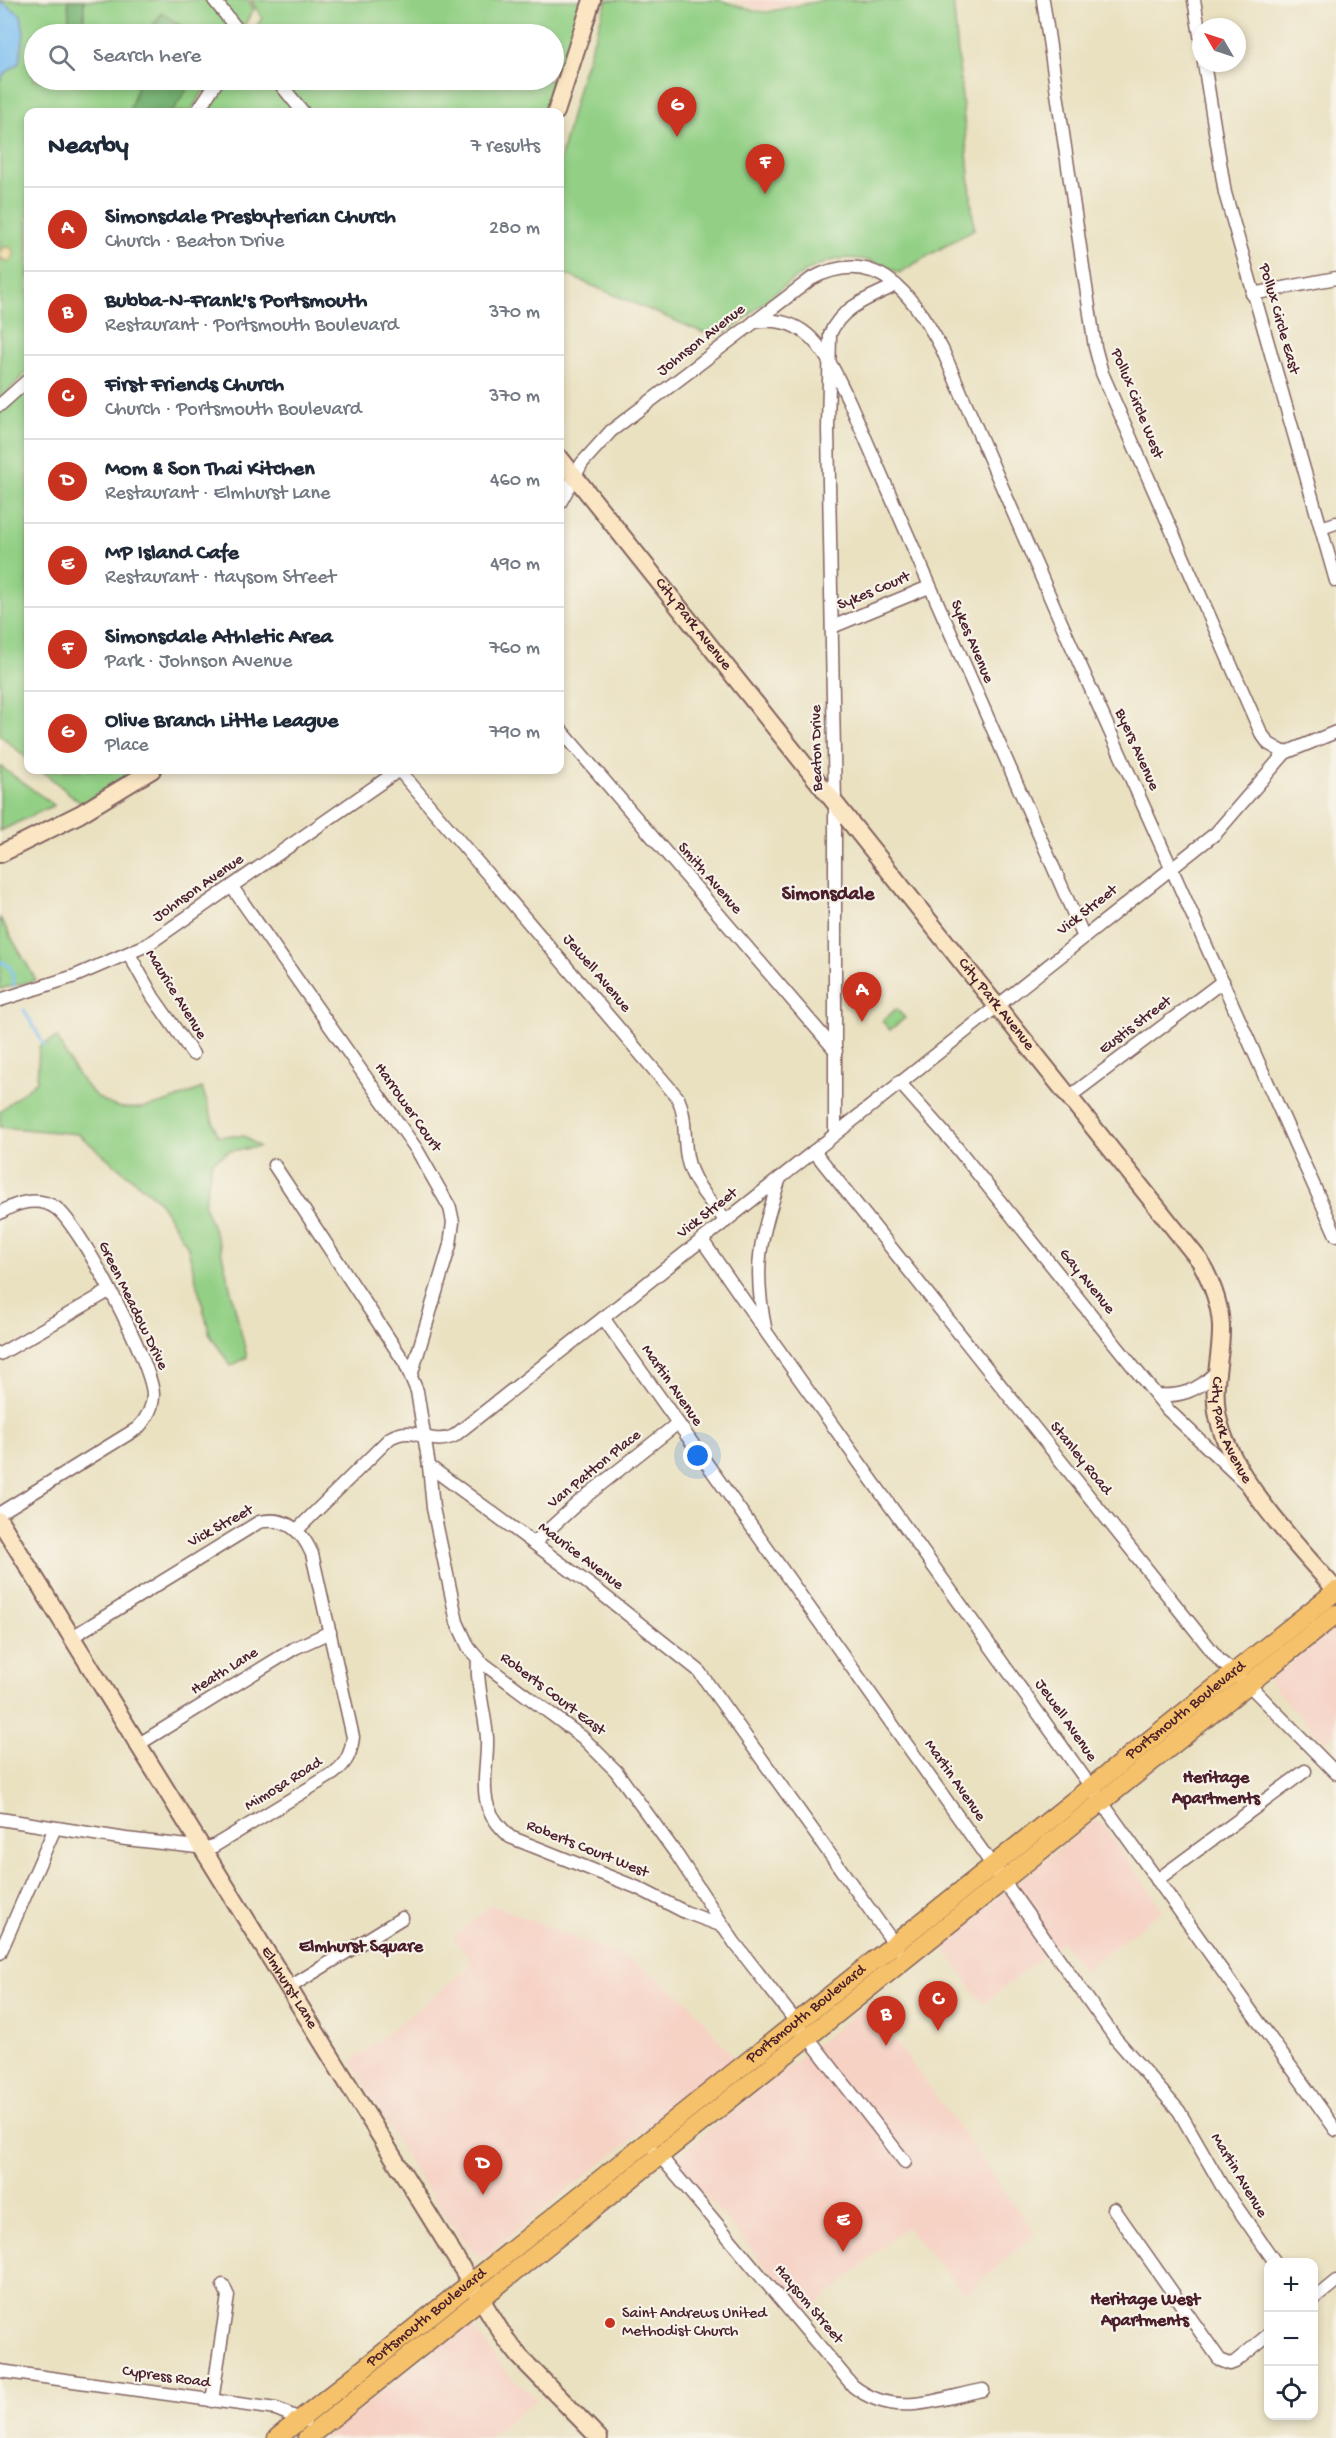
<!DOCTYPE html>
<meta charset="utf-8">
<style>
body{margin:0;font-family:"Gochi Hand",sans-serif;background:#f2f2f3;color:#1f2937}
.controls{position:absolute;right:18px;bottom:18px;display:grid;overflow:hidden;border-radius:12px;box-shadow:0 3px 9px #0003}
.controls button{width:54px;height:54px;display:grid;place-items:center;padding:0;border:0;border-bottom:2px solid #e0e1e3;background:#fff;color:#1f2937;font:30px sans-serif}
.compass{position:absolute;left:1192px;top:18px;width:54px;height:54px;border-radius:50%;background:#fff;box-shadow:0 3px 9px #0003;rotate:309deg}
.you{position:absolute;left:698px;top:1456px;width:21px;height:21px;margin:-15px;border:4px solid #fff;border-radius:50%;background:#1a73e8;box-shadow:0 0 0 9px #1a73e833}
.badge{display:grid;place-items:center;width:39px;height:39px;border-radius:50%;background:#c8321e;color:#fff;font-size:20px;font-weight:700}
.pin{position:absolute;translate:-50% -50px;filter:drop-shadow(0 2px 3px #0008)}
.pin::after{content:'';position:absolute;top:32px;width:21px;height:18px;background:inherit;clip-path:polygon(0 0,100% 0,50% 100%)}
.list{margin:0;padding:0;list-style:none}
h2{display:flex;justify-content:space-between;align-items:center;height:78px;margin:0;padding:0 24px;font-size:26px}
h2 small{font-size:20px;font-weight:400;color:#747a83}
.list li{display:grid;grid-template-columns:39px 1fr auto;gap:18px;align-items:center;box-sizing:border-box;height:84px;padding:0 24px;border-top:2px solid #e0e1e3}
.list b{display:block;font-size:22px;white-space:nowrap}
.list p{margin:0;font-size:20px;white-space:nowrap;color:#747a83}
.list em{font-size:20px;font-style:normal;color:#747a83}
.icon{flex:none;width:33px;height:33px;fill:none;stroke:currentColor;stroke-width:2;stroke-linecap:round;stroke-linejoin:round}
.map{position:relative;flex:none;width:1336px;height:2438px;overflow:hidden}
.search{position:absolute;background:#fff;box-shadow:0 3px 9px #0003;left:24px;top:24px;width:540px;height:66px;display:flex;align-items:center;gap:15px;box-sizing:border-box;padding:0 21px;border-radius:33px;color:#747a83;font-size:22px}
.panel{position:absolute;background:#fff;box-shadow:0 3px 9px #0003;left:24px;top:108px;width:540px;height:666px;border-radius:12px}
.map>svg:first-child{display:block}
.built{fill:#f6d2c5}
.green{fill:#93d085;stroke:#6e7858;stroke-width:1.5}
.forest{fill:#76b272;stroke:#60684e;stroke-width:1.5}
.sand{fill:#eeda9e;stroke:#9c7c64;stroke-width:1.5}
.water{fill:#7bbff2;stroke:#626f8e;stroke-width:1.5}
.lines{fill:none;stroke-linecap:round;stroke-linejoin:round}
.stream{stroke:#7bbff2;stroke-width:3}
.street-casing{stroke:#826360;stroke-width:15}
.secondary-casing{stroke:#826360;stroke-width:20}
.primary-casing{stroke:#826360;stroke-width:21}
.street{stroke:#fff;stroke-width:12}
.secondary{stroke:#fbe6c4;stroke-width:16}
.primary{stroke:#f5c16b;stroke-width:18}
.poi-dot{fill:#c8321e;stroke:#f7f3e8;stroke-width:2}
.labels{text-anchor:middle;dominant-baseline:central;stroke-width:4.5;stroke-linejoin:round;paint-order:stroke}
.street-label{font-size:16px;fill:#4a1f2b;stroke:#f7f3e8}
.poi-label{font-size:16px;fill:#4a1f2b;stroke:#f7f3e8;text-anchor:start}
.neighbourhood-label{font-size:18px;font-weight:bold;fill:#4a1f2b;stroke:#f7f3e8}
.quarter-label{font-size:20px;font-weight:bold;fill:#4a1f2b;stroke:#f7f3e8}
</style>
<div class="map">
<svg width="1336" height="2438" viewBox="0 0 1336 2438">
<rect width="100%" height="100%" fill="#f7f3e8"/>
<filter id="ink" filterUnits="userSpaceOnUse"><feTurbulence type="fractalNoise" baseFrequency=".0167" numOctaves="2"/><feDisplacementMap in="SourceGraphic" scale="12" xChannelSelector="R" yChannelSelector="G"/><feConvolveMatrix kernelMatrix="1 2 1 2 8 2 1 2 1" color-interpolation-filters="sRGB"/></filter>
<filter id="wash" filterUnits="userSpaceOnUse"><feTurbulence type="fractalNoise" baseFrequency=".008" numOctaves="4" result="noise"/><feDisplacementMap in="SourceGraphic" scale="24" xChannelSelector="R" yChannelSelector="G"/><feGaussianBlur stdDeviation="1.35" result="paint"/><feColorMatrix in="noise" values="0 0 0 0 0 0 0 0 0 0 0 0 0 0 0 0 0 1.4 0 .05"/><feComposite in="paint" operator="in"/></filter>
<g filter="url(#wash)">
<rect width="100%" height="100%" fill="#eae1c1"/>
<!-- built -->
<g class="built">
<path d="M730,0H809L762,10Z"/>
<path d="M1336,1627V1733L1324,1742L1268,1681Z"/>
<path d="M1095,1821L1102,1824L1163,1910L1084,1970L1062,1941L983,2004L940,1943Z"/>
<path d="M492,1905L624,1957L655,1976L690,2004L734,2058L482,2258L472,2252L413,2169L351,2062L470,1967V1960L453,1937Z"/>
<path d="M868,2003L1035,2234L965,2294L906,2227L806,2314L674,2159Z"/>
<path d="M469,2322L508,2374L537,2399L488,2438H324Z"/>
</g>
<!-- green -->
<g class="green">
<path d="M0,0H248L254,9L239,34H34V80H211L190,112H28V371L0,399Z"/>
<path d="M251,0H583L550,112H202L223,80H554V34H251L262,18Z"/>
<path d="M607,0H720L754,11L767,12L823,0H953L974,229L899,273C839,238 802,271 756,309C748,315 737,328 727,331C720,333 711,332 704,333L560,272V160L580,81Z"/>
<path d="M28,383V759L0,735V409Z"/>
<path d="M0,766L54,805L0,831Z"/>
<path d="M41,770H134L82,804Z"/>
<path d="M0,918L36,980L0,989Z"/>
<path d="M896,1009L905,1018L890,1030L882,1021Z"/>
<path d="M57,1037C95,1118 123,1123 202,1088L218,1136H244L259,1147L229,1151L212,1162L204,1205L220,1246L247,1357L231,1366L210,1335L187,1245L158,1200L78,1134L0,1127V1111L37,1081L39,1047Z"/>
</g>
<!-- forest -->
<g class="forest">
<path d="M68,0H84V20L79,34H65L69,16Z"/>
<path d="M162,13L192,33V34H147Z"/>
<path d="M139,80H193L172,112H129Z"/>
</g>
<!-- sand -->
<circle class="sand" cx="7" cy="254" r="7"/>
<!-- water -->
<path class="water" d="M0,0L21,15L24,33L19,63L4,74L0,81Z"/>
<g class="lines">
<!-- stream -->
<g class="stream">
<path d="M0,961C14,967 12,972 14,986"/>
<path d="M24,1010L44,1045"/>
</g>
</g>
</g>
<g filter="url(#ink)">
<g class="lines">
<defs>
<g id="street">
<path d="M214,0L241,34"/>
<path d="M1043,0L1095,347L1102,373L1261,733L1269,744L1285,753"/>
<path d="M1194,0L1201,41"/>
<path d="M1204,63L1225,193L1336,581"/>
<path d="M277,80L303,112"/>
<path d="M197,112L218,80"/>
<path d="M1252,294L1336,278"/>
<path d="M754,322C811,312 829,360 849,401L1083,935"/>
<path d="M0,405L28,380"/>
<path d="M560,503L582,463L611,431L811,279C877,244 914,296 942,349L1064,629L1336,1235"/>
<path d="M1321,528L1336,523"/>
<path d="M832,627L929,587"/>
<path d="M560,729L836,1051"/>
<path d="M399,770L678,1098C687,1118 683,1136 687,1157C691,1182 711,1202 726,1221"/>
<path d="M232,887L417,1150L450,1208L453,1222L450,1245L411,1376"/>
<path d="M129,954L153,997L193,1054"/>
<path d="M0,1000L75,976L147,945L399,770"/>
<path d="M899,1082L953,1143L1168,1410L1245,1483"/>
<path d="M1069,1097L1223,981"/>
<path d="M835,1134V805L828,429L830,334C842,306 870,298 896,285"/>
<path d="M814,1151L1220,1661L1249,1685L1336,1773"/>
<path d="M274,1165L405,1363L417,1391L429,1466L597,1590L698,1670L898,1949"/>
<path d="M780,1178C760,1239 752,1267 766,1332L1336,2130"/>
<path d="M0,1213C17,1202 39,1196 56,1208C81,1226 153,1365 153,1395C153,1408 147,1418 138,1428L0,1513"/>
<path d="M702,1240L763,1328"/>
<path d="M604,1319L1116,2039L1179,2111L1222,2186L1275,2262"/>
<path d="M0,1354L109,1291"/>
<path d="M1156,1395C1180,1397 1197,1391 1214,1374"/>
<path d="M429,1466L433,1508L457,1622L469,1648L480,1661L582,1737L616,1771L677,1855L734,1942L905,2162"/>
<path d="M297,1530L390,1438C417,1423 427,1448 454,1436L1216,833L1285,753L1336,732"/>
<path d="M534,1543L580,1501L678,1423"/>
<path d="M478,1659C476,1686 485,1711 487,1738C488,1760 481,1786 488,1807C493,1820 501,1828 510,1837L638,1888L685,1912L723,1926"/>
<path d="M139,1744L295,1648L330,1632"/>
<path d="M0,1819L126,1839L206,1848L214,1846L334,1773C347,1763 351,1753 353,1737L312,1554C302,1531 286,1516 259,1522L72,1637"/>
<path d="M1157,1880L1305,1771"/>
<path d="M0,1953L55,1828"/>
<path d="M290,1987L402,1918"/>
<path d="M655,2152L660,2156L853,2386C895,2419 936,2399 983,2390"/>
<path d="M1114,2209L1220,2360L1230,2364L1235,2362L1268,2335"/>
<path d="M1314,2299L1336,2281"/>
<path d="M0,2371L276,2409L305,2421"/>
<path d="M212,2401L228,2296L223,2285"/>
</g>
<g id="secondary">
<path d="M556,112L592,0"/>
<path id="s1" d="M560,458L1200,1261C1211,1281 1220,1302 1221,1326C1222,1356 1212,1381 1217,1412C1227,1473 1295,1544 1336,1590"/>
<path d="M0,854L80,814L152,770"/>
<path id="s2" d="M0,1521L505,2338L520,2357L599,2438"/>
</g>
<g id="primary">
<path id="s3" d="M277,2438L1336,1591"/>
<path d="M307,2438L1336,1614"/>
</g>
</defs>
<!-- street casing -->
<use href="#street" class="street-casing"/>
<!-- secondary casing -->
<use href="#secondary" class="secondary-casing"/>
<!-- primary casing -->
<use href="#primary" class="primary-casing"/>
<!-- street -->
<use href="#street" class="street"/>
<!-- secondary -->
<use href="#secondary" class="secondary"/>
<!-- primary -->
<use href="#primary" class="primary"/>
</g>
</g>
<!-- markers -->
<circle class="poi-dot" cx="610" cy="2323" r="6"/>
<g class="labels">
<!-- street labels -->
<g class="street-label">
<text transform="translate(1278 319) rotate(74)">Pollux Circle East</text>
<text transform="translate(702 341) rotate(-38)">Johnson Avenue</text>
<text transform="translate(1136 404) rotate(68)">Pollux Circle West</text>
<text transform="translate(874 592) rotate(-23)">Sykes Court</text>
<text stroke="none"><textPath href="#s1" startOffset="213">City Park Avenue</textPath></text>
<text transform="translate(971 642) rotate(67)">Sykes Avenue</text>
<text transform="translate(818 748) rotate(-91)">Beaton Drive</text>
<text transform="translate(1136 750) rotate(66)">Byers Avenue</text>
<text transform="translate(709 879) rotate(49)">Smith Avenue</text>
<text transform="translate(199 889) rotate(-35)">Johnson Avenue</text>
<text transform="translate(1088 911) rotate(-38)">Vick Street</text>
<text transform="translate(596 974) rotate(50)">Jewell Avenue</text>
<text transform="translate(175 995) rotate(58)">Maurice Avenue</text>
<text stroke="none"><textPath href="#s1" startOffset="699">City Park Avenue</textPath></text>
<text transform="translate(1136 1026) rotate(-37)">Eustis Street</text>
<text transform="translate(407 1108) rotate(55)">Harrower Court</text>
<text transform="translate(708 1214) rotate(-38)">Vick Street</text>
<text transform="translate(1086 1282) rotate(51)">Gay Avenue</text>
<text transform="translate(132 1306) rotate(64)">Green Meadow Drive</text>
<text transform="translate(671 1386) rotate(55)">Martin Avenue</text>
<text stroke="none"><textPath href="#s1" startOffset="1203">City Park Avenue</textPath></text>
<text transform="translate(1080 1459) rotate(51)">Stanley Road</text>
<text transform="translate(595 1470) rotate(-39)">Van Patton Place</text>
<text transform="translate(221 1527) rotate(-29)">Vick Street</text>
<text transform="translate(580 1557) rotate(37)">Maurice Avenue</text>
<text transform="translate(225 1672) rotate(-32)">Heath Lane</text>
<text transform="translate(552 1695) rotate(37)">Roberts Court East</text>
<text stroke="none"><textPath href="#s3" startOffset="1164">Portsmouth Boulevard</textPath></text>
<text transform="translate(1065 1721) rotate(55)">Jewell Avenue</text>
<text transform="translate(954 1781) rotate(55)">Martin Avenue</text>
<text transform="translate(284 1785) rotate(-32)">Mimosa Road</text>
<text transform="translate(587 1850) rotate(22)">Roberts Court West</text>
<text stroke="none"><textPath href="#s2" startOffset="549">Elmhurst Lane</textPath></text>
<text stroke="none"><textPath href="#s3" startOffset="678">Portsmouth Boulevard</textPath></text>
<text transform="translate(1238 2176) rotate(59)">Martin Avenue</text>
<text transform="translate(808 2305) rotate(50)">Haysom Street</text>
<text stroke="none"><textPath href="#s3" startOffset="192">Portsmouth Boulevard</textPath></text>
<text transform="translate(166 2378) rotate(8)">Cypress Road</text>
</g>
<!-- poi labels -->
<g class="poi-label">
<text x="622" y="2314">Saint Andrews United<tspan x="622" dy="18">Methodist Church</tspan></text>
</g>
<!-- neighbourhood labels -->
<g class="neighbourhood-label">
<text x="1216" y="1778">Heritage<tspan x="1216" dy="21">Apartments</tspan></text>
<text x="361" y="1947">Elmhurst Square</text>
<text x="1145" y="2300">Heritage West<tspan x="1145" dy="21">Apartments</tspan></text>
</g>
<!-- quarter labels -->
<g class="quarter-label">
<text x="828" y="895">Simonsdale</text>
</g>
</g>
</svg>
<div class="controls">
<button>+</button>
<button>−</button>
<button><svg class="icon" aria-label="locate" viewBox="0 0 24 24"><circle cx="12" cy="12" r="6"/><path d="M12 2v4M12 18v4M2 12h4M18 12h4"/></svg></button>
</div>
<svg class="compass" viewBox="-18 -18 36 36"><path d="M0-13l5 13h-10z" fill="#e53935"/><path d="M0 13l5-13h-10z" fill="#747a83"/></svg>
<div class="you"></div>
<div class="pin badge" style="left:862px;top:1022px">A</div>
<div class="pin badge" style="left:886px;top:2046px">B</div>
<div class="pin badge" style="left:938px;top:2031px">C</div>
<div class="pin badge" style="left:483px;top:2195px">D</div>
<div class="pin badge" style="left:843px;top:2252px">E</div>
<div class="pin badge" style="left:765px;top:194px">F</div>
<div class="pin badge" style="left:677px;top:137px">G</div>
<div class="search"><svg class="icon" aria-label="search" viewBox="0 0 24 24"><circle cx="10" cy="10" r="6"/><path d="M15 15l6 6"/></svg>Search here</div>
<section class="panel">
<h2>Nearby<small>7 results</small></h2>
<ul class="list">
<li><span class="badge">A</span><div><b>Simonsdale Presbyterian Church</b><p>Church · Beaton Drive</p></div><em>280 m</em></li>
<li><span class="badge">B</span><div><b>Bubba-N-Frank's Portsmouth</b><p>Restaurant · Portsmouth Boulevard</p></div><em>370 m</em></li>
<li><span class="badge">C</span><div><b>First Friends Church</b><p>Church · Portsmouth Boulevard</p></div><em>370 m</em></li>
<li><span class="badge">D</span><div><b>Mom &amp; Son Thai Kitchen</b><p>Restaurant · Elmhurst Lane</p></div><em>460 m</em></li>
<li><span class="badge">E</span><div><b>MP Island Cafe</b><p>Restaurant · Haysom Street</p></div><em>490 m</em></li>
<li><span class="badge">F</span><div><b>Simonsdale Athletic Area</b><p>Park · Johnson Avenue</p></div><em>760 m</em></li>
<li><span class="badge">G</span><div><b>Olive Branch Little League</b><p>Place</p></div><em>790 m</em></li>
</ul>
</section>
</div>
